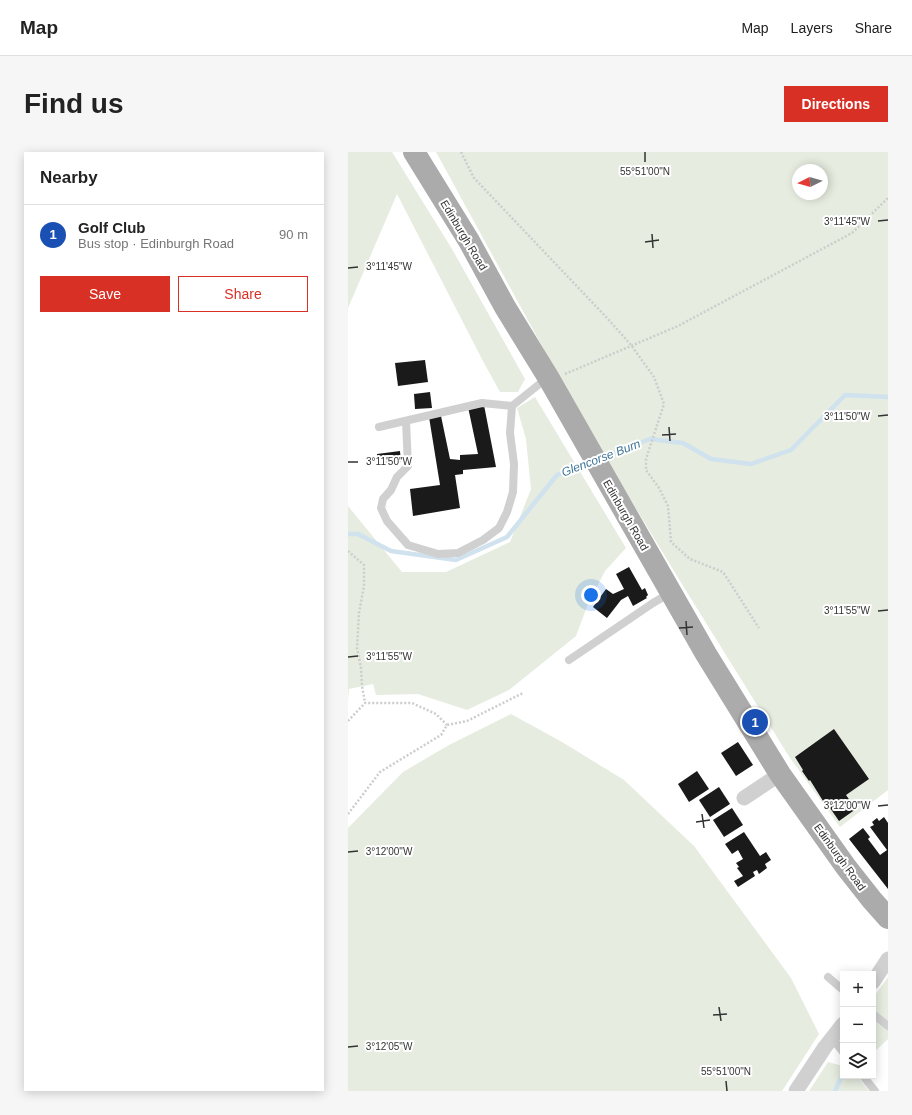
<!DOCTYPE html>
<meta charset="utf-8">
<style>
body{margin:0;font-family:Arial,sans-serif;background:#f6f6f6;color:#222}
.controls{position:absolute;right:12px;bottom:12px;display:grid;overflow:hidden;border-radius:0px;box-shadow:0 2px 10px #0003}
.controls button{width:36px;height:36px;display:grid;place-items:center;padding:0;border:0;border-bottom:1px solid #e0e0e0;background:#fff;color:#222;font:20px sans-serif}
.compass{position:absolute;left:444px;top:12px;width:36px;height:36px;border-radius:50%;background:#fff;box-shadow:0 2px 10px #0003;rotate:265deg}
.you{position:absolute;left:243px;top:443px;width:14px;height:14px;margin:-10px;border:3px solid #fff;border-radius:50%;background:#1a73e8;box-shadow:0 0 0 6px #1a73e833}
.badge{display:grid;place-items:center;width:26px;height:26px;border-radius:50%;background:#d93025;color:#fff;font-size:13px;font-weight:700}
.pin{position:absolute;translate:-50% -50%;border:2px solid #fff;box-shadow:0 1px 4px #0006}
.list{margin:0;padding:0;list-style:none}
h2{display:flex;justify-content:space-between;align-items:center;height:52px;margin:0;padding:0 16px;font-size:17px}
h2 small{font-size:13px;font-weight:400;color:#767676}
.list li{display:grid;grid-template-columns:26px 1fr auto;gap:12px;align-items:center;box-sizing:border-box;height:60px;padding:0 16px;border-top:1px solid #e0e0e0}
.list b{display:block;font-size:15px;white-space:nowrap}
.list p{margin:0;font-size:13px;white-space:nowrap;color:#767676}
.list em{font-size:13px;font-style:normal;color:#767676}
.actions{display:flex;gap:8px;padding:12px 16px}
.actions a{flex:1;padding:9px 0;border:1px solid #d93025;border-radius:0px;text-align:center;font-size:14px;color:#d93025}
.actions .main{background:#d93025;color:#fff}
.icon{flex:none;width:22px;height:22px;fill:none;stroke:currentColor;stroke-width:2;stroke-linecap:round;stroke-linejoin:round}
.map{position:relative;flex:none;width:540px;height:939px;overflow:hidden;border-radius:0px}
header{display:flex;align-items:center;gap:24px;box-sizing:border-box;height:56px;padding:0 20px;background:#fff;border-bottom:1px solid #e0e0e0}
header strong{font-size:19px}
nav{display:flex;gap:22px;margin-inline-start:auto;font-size:14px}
.intro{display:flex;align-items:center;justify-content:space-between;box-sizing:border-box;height:96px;padding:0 24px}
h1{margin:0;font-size:28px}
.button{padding:10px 18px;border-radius:0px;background:#d93025;color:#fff;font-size:14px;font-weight:700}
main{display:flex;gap:24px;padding:0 24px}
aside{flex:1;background:#fff;border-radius:0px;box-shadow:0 2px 10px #0003}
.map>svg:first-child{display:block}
.green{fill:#e6ecdf;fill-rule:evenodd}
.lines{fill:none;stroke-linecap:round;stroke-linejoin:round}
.stream{stroke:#cfe2ee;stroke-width:4.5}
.building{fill:#1a1a1a}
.path{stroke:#cdcdcd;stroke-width:2.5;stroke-dasharray:2 2;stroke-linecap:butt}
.service{stroke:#d0d0d0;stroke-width:8}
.minor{stroke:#d0d0d0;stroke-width:15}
.primary{stroke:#ababab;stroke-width:22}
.ticks{fill:none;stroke:#333;stroke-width:1.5}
.labels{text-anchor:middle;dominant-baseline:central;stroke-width:4;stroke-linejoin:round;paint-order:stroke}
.street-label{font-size:11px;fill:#333;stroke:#fff}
.water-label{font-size:12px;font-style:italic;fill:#3f7597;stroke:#fff}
.ticks-label{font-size:10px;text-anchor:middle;fill:#333;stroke:#fff;stroke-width:4;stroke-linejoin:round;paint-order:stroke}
</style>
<header>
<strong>Map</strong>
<nav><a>Map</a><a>Layers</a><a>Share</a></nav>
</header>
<div class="intro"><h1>Find us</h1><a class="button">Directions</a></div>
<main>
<aside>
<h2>Nearby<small></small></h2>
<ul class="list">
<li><span class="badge" style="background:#1a4fb4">1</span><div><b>Golf Club</b><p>Bus stop · Edinburgh Road</p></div><em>90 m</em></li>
</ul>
<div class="actions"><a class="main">Save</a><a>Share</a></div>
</aside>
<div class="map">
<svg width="540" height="939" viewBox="0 0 540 939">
<rect width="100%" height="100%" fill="#fff"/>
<!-- green -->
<g class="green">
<path d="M0,0H44L104,97L177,227L170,240H152L136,211L49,42L0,156Z"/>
<path d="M88,0H540V638L492,675L442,606L337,437L262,314L211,225ZM450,18H474V42H450Z"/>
<path d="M187,245L278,396L257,419L240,452L228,484L161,538L119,558L70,542L28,543L25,532L1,537L0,547V354L54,420H98L162,390L183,337L178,287L169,256Z"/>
<path d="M163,562L214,590L276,628L346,694L443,826L471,882L434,939H0V676L55,620L101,593Z"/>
<path d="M540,825V887L525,901V846Z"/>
<path d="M480,910L495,914V924H509L521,939H461Z"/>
</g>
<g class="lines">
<!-- stream -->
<g class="stream">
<path d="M253,306L302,287L335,291L363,307L403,312L443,298L497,243L540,245"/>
<path d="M0,382H10L43,399L108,408L159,385L209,323L242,310"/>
<path d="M487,939L493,926"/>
</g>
</g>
<!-- building -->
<g class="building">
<path d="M77,208L80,230L50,234L47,211Z"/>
<path d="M82,240L84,256L67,257L66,242Z"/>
<path d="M136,253L148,315L115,318V322L107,323L112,356L65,364L62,337L92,333L81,265L93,264L102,307L112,308V303L130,302L120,255Z"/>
<path d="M52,299L53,310L30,313L29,302Z"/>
<path d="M281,415L294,438L297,436L300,443L298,445L299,446L285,454L280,444L273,448L259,466L245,455L258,437L265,442L276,437L268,422Z"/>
<path d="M486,577L521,627L498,643L508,657L491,669L482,656L480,657L462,628L461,629L454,619L455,618L447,605Z"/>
<path d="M390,590L405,613L388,624L373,601Z"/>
<path d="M349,619L361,637L341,650L330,632Z"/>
<path d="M371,635L382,652L362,665L351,648Z"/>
<path d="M384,656L395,673L376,685L365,668Z"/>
<path d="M536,665L540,671V737L501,687L515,676L522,685L520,687L532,703L539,698L522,675L526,673L524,670L529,666L531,669Z"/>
<path d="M396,680L412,704L418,700L423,708L417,712L419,716L411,722L409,718L405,720L407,724L390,735L386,729L395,724L389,716L391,715L388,711L395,707L390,698L384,702L377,692Z"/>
</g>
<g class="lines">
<!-- path -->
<g class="path">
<path d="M113,0L126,26L260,167L283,193L306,225L316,252L298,307V318L311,336L320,354L323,390L342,407L375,420L411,476"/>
<path d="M217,222L330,174L504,81L540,46"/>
<path d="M0,399L16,413V434L11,461L9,496L13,516L14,534L17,551"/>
<path d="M0,569L17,551H64L88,562L99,573"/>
<path d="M0,662L32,620L93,583L99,573L119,569L175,541"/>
</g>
<!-- service -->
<g class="service">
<path d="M58,269L60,314L49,325L43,338L35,347L33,356L39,369L60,393L90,402L110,401L135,388L151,376L159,360L165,340L166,312L162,281L164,254"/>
<path d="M31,275L134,251L164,254L199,226"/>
<path d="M221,508L305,451L322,441"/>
<path d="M480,825L495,838"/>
<path d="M525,862L540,874"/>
<path d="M484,886L495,900"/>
<path d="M515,924L527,939"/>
</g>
<!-- minor -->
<g class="minor">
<path d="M396,646L432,622"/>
<path d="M525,830L540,807"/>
<path d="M448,939L477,895L495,872"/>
</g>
<!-- primary -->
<path class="primary" d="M66,0L121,89L157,155L200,225L358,502L432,622L498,715L524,748L540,766"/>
</g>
<!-- ticks -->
<path class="ticks" d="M297,0V10M530,69L540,68M304,82L305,96M297,90L311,88M0,116L10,115M530,264L540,263M321,275L322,289M314,283L328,282M0,310H10M530,459L540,458M338,469L339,483M331,476L345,475M0,505L10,504M530,654L540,653M354,662L356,676M348,670L362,668M0,700L10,699M371,855L373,869M365,863L379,862M0,895L10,894M378,929L379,939"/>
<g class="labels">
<!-- street labels -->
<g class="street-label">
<text transform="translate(116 83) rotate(59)">Edinburgh Road</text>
<text transform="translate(278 363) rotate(60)">Edinburgh Road</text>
<text transform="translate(492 705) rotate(54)">Edinburgh Road</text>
</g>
<!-- water labels -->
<g class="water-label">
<text transform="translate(253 306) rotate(-21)">Glencorse Burn</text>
</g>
</g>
<g class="ticks-label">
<text x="297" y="23">55°51'00"N</text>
<text x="499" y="73">3°11'45"W</text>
<text x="41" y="118">3°11'45"W</text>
<text x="499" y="268">3°11'50"W</text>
<text x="41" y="313">3°11'50"W</text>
<text x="499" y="462">3°11'55"W</text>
<text x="41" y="508">3°11'55"W</text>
<text x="499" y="657">3°12'00"W</text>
<text x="41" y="703">3°12'00"W</text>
<text x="41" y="898">3°12'05"W</text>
<text x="378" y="923">55°51'00"N</text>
</g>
</svg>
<div class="controls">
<button>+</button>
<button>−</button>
<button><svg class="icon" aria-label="layers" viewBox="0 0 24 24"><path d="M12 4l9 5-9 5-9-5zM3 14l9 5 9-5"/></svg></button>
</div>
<svg class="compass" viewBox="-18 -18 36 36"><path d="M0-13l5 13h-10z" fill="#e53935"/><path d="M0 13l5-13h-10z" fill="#767676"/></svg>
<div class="you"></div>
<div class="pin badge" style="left:407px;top:570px;background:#1a4fb4">1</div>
</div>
</main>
